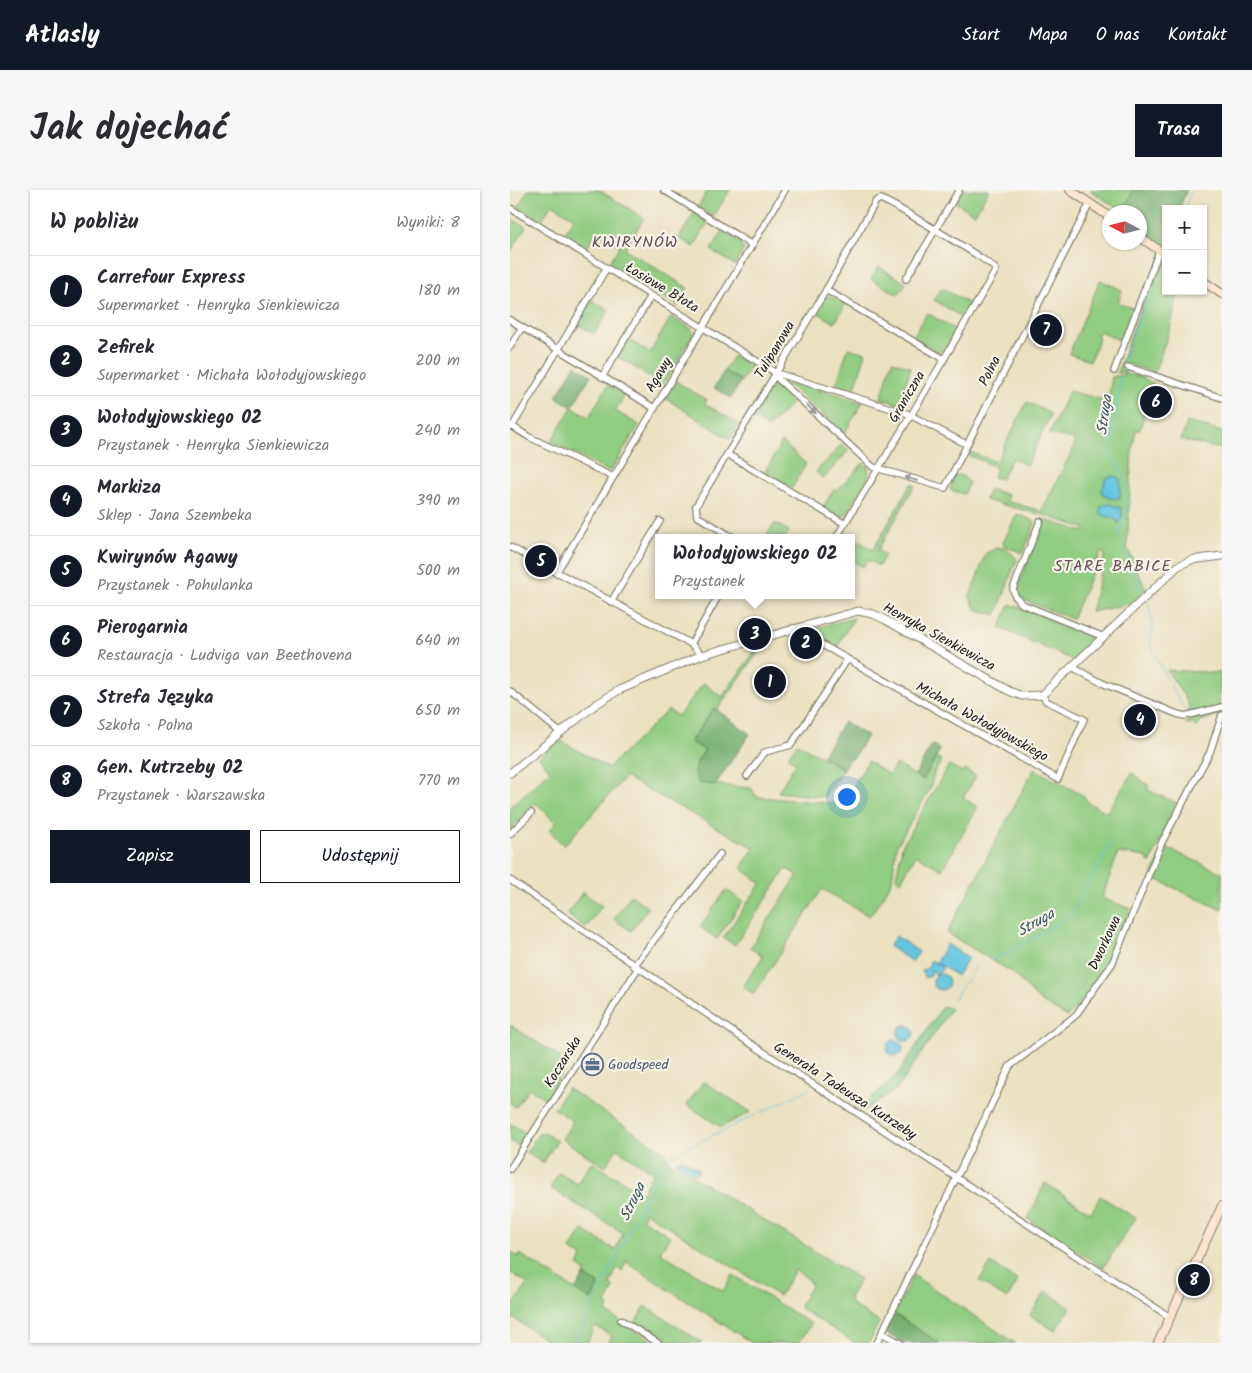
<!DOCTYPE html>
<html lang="pl">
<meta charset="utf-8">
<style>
body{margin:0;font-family:Kalam,sans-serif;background:#f7f7f7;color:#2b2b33}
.controls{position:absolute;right:15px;top:15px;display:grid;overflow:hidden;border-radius:0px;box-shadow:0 1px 4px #0004}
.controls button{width:45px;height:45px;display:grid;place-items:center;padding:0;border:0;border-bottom:1px solid #e1e1e2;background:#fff;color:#2b2b33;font:25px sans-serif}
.compass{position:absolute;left:592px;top:15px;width:45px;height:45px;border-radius:50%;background:#fff;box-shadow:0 1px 4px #0004;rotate:277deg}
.you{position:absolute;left:336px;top:606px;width:18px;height:18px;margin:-12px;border:4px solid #fff;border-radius:50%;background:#1a73e8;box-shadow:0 0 0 8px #1a73e833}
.badge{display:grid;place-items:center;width:32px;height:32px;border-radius:50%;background:#111827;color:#fff;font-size:16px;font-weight:700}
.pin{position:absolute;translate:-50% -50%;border:2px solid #fff;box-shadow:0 1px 5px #0006}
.popup{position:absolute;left:145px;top:344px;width:200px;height:65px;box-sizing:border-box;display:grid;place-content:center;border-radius:0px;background:#fff;filter:drop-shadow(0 1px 4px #0005);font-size:16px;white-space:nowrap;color:#7c7c81}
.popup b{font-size:19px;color:#2b2b33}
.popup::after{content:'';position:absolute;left:50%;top:100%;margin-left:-10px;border:10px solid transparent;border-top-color:#fff}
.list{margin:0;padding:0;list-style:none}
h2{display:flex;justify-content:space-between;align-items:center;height:65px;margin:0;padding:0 20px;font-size:21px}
h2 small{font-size:16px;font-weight:400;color:#7c7c81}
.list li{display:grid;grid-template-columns:32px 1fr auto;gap:15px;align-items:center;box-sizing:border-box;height:70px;padding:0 20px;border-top:1px solid #e1e1e2}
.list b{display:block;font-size:19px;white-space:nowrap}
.list p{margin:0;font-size:16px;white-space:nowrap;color:#7c7c81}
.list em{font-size:16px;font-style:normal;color:#7c7c81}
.actions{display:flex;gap:10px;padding:15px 20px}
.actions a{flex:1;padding:11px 0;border:1px solid #111827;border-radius:0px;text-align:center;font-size:18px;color:#111827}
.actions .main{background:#111827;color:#fff}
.map{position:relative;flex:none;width:712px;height:1153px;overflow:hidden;border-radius:0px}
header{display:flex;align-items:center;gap:30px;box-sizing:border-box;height:70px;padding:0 25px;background:#111827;color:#fff}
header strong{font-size:24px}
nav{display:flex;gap:28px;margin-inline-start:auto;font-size:18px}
.intro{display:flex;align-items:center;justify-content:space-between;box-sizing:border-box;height:120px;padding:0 30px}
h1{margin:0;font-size:35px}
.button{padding:12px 22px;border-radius:0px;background:#111827;color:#fff;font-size:18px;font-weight:700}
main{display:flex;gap:30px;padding:0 30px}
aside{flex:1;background:#fff;border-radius:0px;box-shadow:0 1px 4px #0004}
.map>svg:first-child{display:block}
.green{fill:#90cc81;stroke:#56744e}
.forest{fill:#74b06f;stroke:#486646}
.water{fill:#62c5e0;stroke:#3f707e}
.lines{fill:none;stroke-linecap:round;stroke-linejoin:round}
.stream{stroke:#62c5e0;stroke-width:1}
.minor-casing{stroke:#837e6e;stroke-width:8}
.tertiary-casing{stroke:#837e6e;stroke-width:9}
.secondary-casing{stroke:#837e6e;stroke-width:10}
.minor{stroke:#fff;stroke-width:5.5}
.tertiary{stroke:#fff;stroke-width:7}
.secondary{stroke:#fce5cf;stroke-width:8}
.oneway{fill:#999}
.labels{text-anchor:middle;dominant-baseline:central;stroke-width:4.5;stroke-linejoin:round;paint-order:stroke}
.street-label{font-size:14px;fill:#1c1c1c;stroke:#f7f3e8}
.service-label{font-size:14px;fill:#4e5e75;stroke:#f7f3e8;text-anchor:start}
.water-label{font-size:15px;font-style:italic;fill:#345761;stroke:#f7f3e8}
.quarter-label{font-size:16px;letter-spacing:1px;fill:#635057;stroke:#f7f3e8}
</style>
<header>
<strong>Atlasly</strong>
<nav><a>Start</a><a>Mapa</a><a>O nas</a><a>Kontakt</a></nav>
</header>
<div class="intro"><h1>Jak dojechać</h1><a class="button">Trasa</a></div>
<main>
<aside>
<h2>W pobliżu<small>Wyniki: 8</small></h2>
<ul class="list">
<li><span class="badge">1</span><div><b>Carrefour Express</b><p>Supermarket · Henryka Sienkiewicza</p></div><em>180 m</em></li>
<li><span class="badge">2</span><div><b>Zefirek</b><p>Supermarket · Michała Wołodyjowskiego</p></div><em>200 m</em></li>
<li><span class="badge">3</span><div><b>Wołodyjowskiego 02</b><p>Przystanek · Henryka Sienkiewicza</p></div><em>240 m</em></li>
<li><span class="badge">4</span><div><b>Markiza</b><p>Sklep · Jana Szembeka</p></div><em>390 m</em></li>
<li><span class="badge">5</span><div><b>Kwirynów Agawy</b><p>Przystanek · Pohulanka</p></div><em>500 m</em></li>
<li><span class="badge">6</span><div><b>Pierogarnia</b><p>Restauracja · Ludviga van Beethovena</p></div><em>640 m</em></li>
<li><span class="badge">7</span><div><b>Strefa Języka</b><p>Szkoła · Polna</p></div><em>650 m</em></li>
<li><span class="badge">8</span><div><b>Gen. Kutrzeby 02</b><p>Przystanek · Warszawska</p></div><em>770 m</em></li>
</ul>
<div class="actions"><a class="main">Zapisz</a><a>Udostępnij</a></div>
</aside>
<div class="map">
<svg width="712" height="1153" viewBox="0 0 712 1153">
<rect width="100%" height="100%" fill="#f7f3e8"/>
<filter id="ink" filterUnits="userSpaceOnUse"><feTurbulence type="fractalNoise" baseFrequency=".02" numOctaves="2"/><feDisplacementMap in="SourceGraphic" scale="10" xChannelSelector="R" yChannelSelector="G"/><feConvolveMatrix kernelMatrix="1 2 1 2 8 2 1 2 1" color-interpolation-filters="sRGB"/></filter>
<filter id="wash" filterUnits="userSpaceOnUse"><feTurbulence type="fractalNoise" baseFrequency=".0096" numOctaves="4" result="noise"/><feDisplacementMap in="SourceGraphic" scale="20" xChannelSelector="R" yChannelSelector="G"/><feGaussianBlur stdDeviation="1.12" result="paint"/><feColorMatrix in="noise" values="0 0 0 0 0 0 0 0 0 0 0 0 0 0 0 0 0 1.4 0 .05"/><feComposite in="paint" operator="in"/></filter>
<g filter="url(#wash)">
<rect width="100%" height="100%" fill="#eae1bf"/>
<!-- green -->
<g class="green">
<path d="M18,0H89L134,28L115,59L178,98L168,116L99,73L110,56L87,42L76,59L54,45L64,28L42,14L31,31L8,17Z"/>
<path d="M198,0H220L204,26L188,17Z"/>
<path d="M453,0H479L465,24L446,13Z"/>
<path d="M580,0H623L613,22Z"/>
<path d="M184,23L198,32L184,57L169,48Z"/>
<path d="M1,28L16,37L0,63V30Z"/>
<path d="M213,41L233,54L231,57L234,59L225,75L201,60Z"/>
<path d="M651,68L656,71V101H669L660,139L644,183L619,174L616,182L607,183L646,77Z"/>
<path d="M369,77L396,93L388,105L361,89Z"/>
<path d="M590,90L612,100L608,113L625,119L613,151L594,144L592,141L587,144L589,149L580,171L559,164Z"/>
<path d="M432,98L461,115L453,128L424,110Z"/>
<path d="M320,106L335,115L325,133L305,121L314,107Z"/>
<path d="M81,110L99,120L84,144L67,134Z"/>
<path d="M417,123L446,140L434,160L428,162L403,147Z"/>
<path d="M161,127L182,139L183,145L153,195L108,167L118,149L140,163Z"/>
<path d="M338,158L356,163L344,201L326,195Z"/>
<path d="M224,165L241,176L231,191L214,181Z"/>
<path d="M382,171L401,177L389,214L371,209Z"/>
<path d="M616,184L631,187L643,193L630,240H626L622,261L617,357L636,400L620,414L581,422L595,364L591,362L562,429L512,409L507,398L535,330L575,342V338L530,324L564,257V249L539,244L559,201L598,211L602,187Z"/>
<path d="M277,189L309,199V203L311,199L345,210V214L347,211L353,212L334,244L275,192Z"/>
<path d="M165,191L197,210L195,214L229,234L220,249L155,208Z"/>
<path d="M262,194H267L285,210L258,238L243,227Z"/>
<path d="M98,195L115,205L105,221L129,235L102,279L98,281L41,252L62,217L79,227Z"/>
<path d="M517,212L541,224L517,275L502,268L491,289L483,287L486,277L460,266L458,261L486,272Z"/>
<path d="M677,232L712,242V259L671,250Z"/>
<path d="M272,252L296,274L282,298L255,282Z"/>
<path d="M332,254L339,260L313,289L306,282Z"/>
<path d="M353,273L358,277L359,286L335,326L330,327L313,317L324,299L327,301Z"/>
<path d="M447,285L453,286L459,292L454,304L440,300L444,286Z"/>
<path d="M401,294L405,295L368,360L375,365L369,376L358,370L353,377L341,370V348H332L335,343L363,360Z"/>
<path d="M479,299L498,305L496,311L529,320L528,324L475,310Z"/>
<path d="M507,324L524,331L525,334L513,363L494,356L493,353Z"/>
<path d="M265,333L279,341L275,348H255Z"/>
<path d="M489,357L498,360L507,369L486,425L465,419L460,406L476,363Z"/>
<path d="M500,414L582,445L583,450L563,470L490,438Z"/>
<path d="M344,428L325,460L293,441Z"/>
<path d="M250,454L253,459L247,464L207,520L204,518L180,551L195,560L187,571L189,593L241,598L247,607L333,614L358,571L379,585L386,574L413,590L426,567L432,571L424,582L421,597L386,657L382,691L371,711L359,726L312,699L244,804L233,797L253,766L240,758L288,685L276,679L225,755L213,748L251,693L231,678L244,658L115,587L54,656L39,640L46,633L26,613L0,640V617L40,581L29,567L48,549L98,578L158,520L168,526L194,493L212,507Z"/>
<path d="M657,480L710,483L709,517L681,524L677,511Z"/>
<path d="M709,522V526L690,531L687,538L681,533L676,534L679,529Z"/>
<path d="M287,553L333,579L314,607L268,602L286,573L278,567Z"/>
<path d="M439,575L452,582L454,579L466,586L453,608L468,617L432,680L406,665L391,691L386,688L392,656Z"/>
<path d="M524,579L574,606L578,613L597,622L622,583L639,596L637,600L667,613L640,674L636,667L608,663L592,708L621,719L584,797L557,827L530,811L503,783L437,743Z"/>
<path d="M655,657L712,683V720L641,687Z"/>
<path d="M216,700L233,711L207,749L190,737Z"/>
<path d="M73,702L92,716L76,738L59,726L58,722Z"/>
<path d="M121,705L138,718L121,741L104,729Z"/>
<path d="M433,816L441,819L388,898L353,921L349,919L387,885Z"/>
<path d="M0,835L59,873L36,909L19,898L6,917L0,913Z"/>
<path d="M193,892L196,893L241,922L211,937L177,915Z"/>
<path d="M57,898L156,963L158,971L350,1089L339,1108L342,1115L369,1132L359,1153H345L291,1119L290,1115L301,1096L298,1089L285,1080L269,1106L135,1022L132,1029L160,1046L150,1062L213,1101L223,1085L301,1134L289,1153H242L119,1074L117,1070L112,1081L107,1078L100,1094L104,1097L96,1114L99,1116L96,1122L145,1153H98L102,1146L85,1136L77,1153H42L0,1126V1120L18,1094L0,1082V1061L8,1067L10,1064L81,1110L89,1094L74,1086L75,1081L68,1076L72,1067L60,1059L73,1040L105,1060L113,1043L40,998L49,983L67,994L81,972L132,1003L143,982L107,959L95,977L52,949L63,931L44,919Z"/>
<path d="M0,933L15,943L8,956L0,951Z"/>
<path d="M33,942L47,951L33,973L16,963L29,943Z"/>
<path d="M535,993L581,1023L590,1006L626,1028L593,1078L518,1029Z"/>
<path d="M481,1073L508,1091L497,1109L469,1091Z"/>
<path d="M403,1085L505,1153H429L384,1124Z"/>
<path d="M536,1101L560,1118L545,1141L520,1125Z"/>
<path d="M135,1116L193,1153H153L124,1135Z"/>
</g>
<!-- forest -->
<g class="forest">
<path d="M623,0H677L669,19H656L655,58L630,40V22H613Z"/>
<path d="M65,175L81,185L62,217L46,207Z"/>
<path d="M214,181L231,191L221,208L204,198Z"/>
<path d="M204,518L240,544L205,595L189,593C181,580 187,571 195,560L180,552Z"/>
<path d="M334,532L357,546L343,569L340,567L333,579L312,566Z"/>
<path d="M422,554L430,560L413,590L405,585Z"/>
<path d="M74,1086L89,1094L81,1110L65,1100Z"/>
<path d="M384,1124L429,1153H393L375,1143Z"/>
</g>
<!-- water -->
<g class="water">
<path d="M604,286L610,289V308C603,309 595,309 592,301L596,288Z"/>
<path d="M600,314L611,318L612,326L608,334L607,330L590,324L591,316Z"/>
<path d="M386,746L409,762L402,772L379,756Z"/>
<path d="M437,754L458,768L447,786L426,772Z"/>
<path d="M421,770L431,776L432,780L426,785L421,779V786L415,788L412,781L418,777Z"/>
<circle cx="431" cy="792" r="8"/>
<circle cx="396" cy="843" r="8"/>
<circle cx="385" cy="858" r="8"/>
<path d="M167,970H174L188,978V983L183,984L168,975Z"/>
</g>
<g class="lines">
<!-- stream -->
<g class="stream">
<path d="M674,19L682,0"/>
<path d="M612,173L653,70"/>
<path d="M611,187L600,263L613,283L616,302V326L609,341L611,350"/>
<path d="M613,356L632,400"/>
<path d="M638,410L643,439L640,453L649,473L675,521"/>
<path d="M481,770L498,763L560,726L602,652"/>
<path d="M443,810L464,779L468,776"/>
<path d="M353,920L385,896L437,819"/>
<path d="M250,923L299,899"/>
<path d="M65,1153L154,969L245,925"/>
</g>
</g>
</g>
<g filter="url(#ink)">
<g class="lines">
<defs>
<g id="minor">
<path d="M154,0L242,55"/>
<path d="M0,18L266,183L396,223L456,254"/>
<path d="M396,89L449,0"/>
<path d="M316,100L434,169"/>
<path d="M0,130L144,218"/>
<path d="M0,157L12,137"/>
<path d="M618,177L712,208"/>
<path d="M604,181L649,61"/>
<path d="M265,186L363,277L435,298L580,13"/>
<path d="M92,187L141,106"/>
<path d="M0,235L19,247L103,287"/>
<path d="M2,237L96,79"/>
<path d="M217,264L335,334"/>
<path d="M530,331L503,399L505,406L512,414L594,447"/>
<path d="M224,348L187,326L186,316L316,100L366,11L371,9C384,15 483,72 486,80L406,217L326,348"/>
<path d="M0,357L181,454L192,465"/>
<path d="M46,383L275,0"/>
<path d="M101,412L150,331"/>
<path d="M283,438L548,589L574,529L536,511L532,505"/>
<path d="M181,454L209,405"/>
<path d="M562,477L592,493L667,524L675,526L712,517"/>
<path d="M0,501L51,543"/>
<path d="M237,586L255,562L281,555L337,470"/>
<path d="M0,644L21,623"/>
<path d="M0,690L229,846L660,1127"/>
<path d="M124,776L210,664"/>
<path d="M0,979L128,778"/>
<path d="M111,1130L148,1153"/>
<path d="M372,1143L390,1153"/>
<path d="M367,1153L500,876L565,826L602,774L652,652L700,562L712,525"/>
</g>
<path id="tertiary" d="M0,583L85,515L109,500L192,465L348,421L363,424L374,429L499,501L512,506L532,505L668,376L681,370L712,366"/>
<g id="secondary">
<path d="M560,0L600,27"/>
<path d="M630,47L656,65"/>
<path d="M693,91L712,104"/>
<path d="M648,1153L712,1016"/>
</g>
</defs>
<!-- minor casing -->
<use href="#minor" class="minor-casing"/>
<!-- tertiary casing -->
<use href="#tertiary" class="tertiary-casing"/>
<!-- secondary casing -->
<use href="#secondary" class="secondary-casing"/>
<!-- minor -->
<use href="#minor" class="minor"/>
<!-- tertiary -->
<use href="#tertiary" class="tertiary"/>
<!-- secondary -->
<use href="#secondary" class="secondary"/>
</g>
<!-- one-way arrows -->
<defs><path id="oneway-solid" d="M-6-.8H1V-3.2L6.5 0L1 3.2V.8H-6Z" transform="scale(1.25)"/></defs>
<g class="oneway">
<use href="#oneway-solid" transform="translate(301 219) rotate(43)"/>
<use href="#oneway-solid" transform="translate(401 289) rotate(-164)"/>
</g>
</g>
<!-- icons -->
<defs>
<symbol id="office-ring" viewBox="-11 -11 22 22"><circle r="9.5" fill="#f7f3e8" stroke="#5c6f8a" stroke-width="1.5"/><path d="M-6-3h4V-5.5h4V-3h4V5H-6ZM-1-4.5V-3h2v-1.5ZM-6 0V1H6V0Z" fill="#5c6f8a"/></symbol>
</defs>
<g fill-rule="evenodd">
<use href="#office-ring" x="70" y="862" width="25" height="25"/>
</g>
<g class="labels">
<!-- street labels -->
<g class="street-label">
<text transform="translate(152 98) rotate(31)">Łosiowe Błota</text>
<text transform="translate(265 160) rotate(-59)">Tulipanowa</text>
<text transform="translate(480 181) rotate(-63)">Polna</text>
<text transform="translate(149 185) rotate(-59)">Agawy</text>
<text transform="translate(397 207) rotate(-59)">Graniczna</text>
<text transform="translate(429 447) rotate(29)">Henryka Sienkiewicza</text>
<text transform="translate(472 532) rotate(29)">Michała Wołodyjowskiego</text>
<text transform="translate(595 753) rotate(-65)">Dworkowa</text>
<text transform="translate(53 872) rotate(-58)">Koczarska</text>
<text transform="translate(335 901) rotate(33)">Generała Tadeusza Kutrzeby</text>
</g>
<!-- service labels -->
<g class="service-label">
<text x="98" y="875">Goodspeed</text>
</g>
<!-- water labels -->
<g class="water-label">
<text transform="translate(595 225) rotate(-82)">Struga</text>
<text transform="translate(526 733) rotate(-30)">Struga</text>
<text transform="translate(123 1012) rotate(-64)">Struga</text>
</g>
<!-- quarter labels -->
<g class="quarter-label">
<text x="125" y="52">KWIRYNÓW</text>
<text x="603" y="376">STARE BABICE</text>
</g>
</g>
</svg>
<div class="controls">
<button>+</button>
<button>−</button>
</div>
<svg class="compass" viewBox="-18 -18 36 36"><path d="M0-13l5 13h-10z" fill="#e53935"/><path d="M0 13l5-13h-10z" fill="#7c7c81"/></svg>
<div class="you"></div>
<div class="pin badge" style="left:260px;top:492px">1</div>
<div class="pin badge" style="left:296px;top:453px">2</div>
<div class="pin badge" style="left:245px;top:444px">3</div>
<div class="popup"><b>Wołodyjowskiego 02</b>Przystanek</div>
<div class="pin badge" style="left:630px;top:530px">4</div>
<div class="pin badge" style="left:31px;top:371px">5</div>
<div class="pin badge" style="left:646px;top:212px">6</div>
<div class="pin badge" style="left:536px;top:140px">7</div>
<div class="pin badge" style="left:684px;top:1090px">8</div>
</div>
</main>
